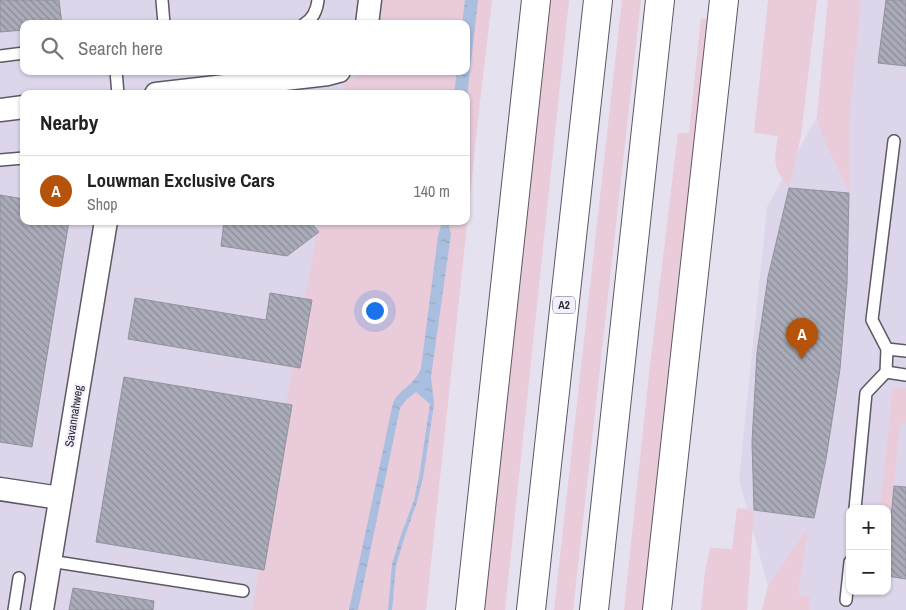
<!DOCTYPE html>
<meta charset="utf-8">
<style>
body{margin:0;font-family:"Archivo Narrow",sans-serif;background:#f6f6f6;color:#222}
.controls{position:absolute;right:15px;bottom:15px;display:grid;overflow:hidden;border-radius:10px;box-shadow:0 1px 4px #0004}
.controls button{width:45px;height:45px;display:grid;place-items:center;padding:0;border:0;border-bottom:1px solid #e0e0e0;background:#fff;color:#222;font:25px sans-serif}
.you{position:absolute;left:374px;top:310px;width:18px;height:18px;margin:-12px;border:4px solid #fff;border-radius:50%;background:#1a73e8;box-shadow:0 0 0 8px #1a73e833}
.badge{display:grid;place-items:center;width:32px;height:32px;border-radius:50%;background:#b45309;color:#fff;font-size:16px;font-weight:700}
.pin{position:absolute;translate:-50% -41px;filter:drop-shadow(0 1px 2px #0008)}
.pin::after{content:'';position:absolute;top:26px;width:18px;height:15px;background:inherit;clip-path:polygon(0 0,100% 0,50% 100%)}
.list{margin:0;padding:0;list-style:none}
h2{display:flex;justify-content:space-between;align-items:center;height:65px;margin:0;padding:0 20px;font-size:21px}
h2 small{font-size:16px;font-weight:400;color:#767676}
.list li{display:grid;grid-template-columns:32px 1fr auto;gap:15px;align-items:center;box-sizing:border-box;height:70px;padding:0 20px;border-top:1px solid #e0e0e0}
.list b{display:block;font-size:19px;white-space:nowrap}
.list p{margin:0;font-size:16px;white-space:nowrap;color:#767676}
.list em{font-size:16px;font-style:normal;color:#767676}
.icon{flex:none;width:28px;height:28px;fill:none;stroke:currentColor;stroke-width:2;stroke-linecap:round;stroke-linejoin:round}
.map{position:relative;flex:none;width:906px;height:610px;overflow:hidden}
.search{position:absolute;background:#fff;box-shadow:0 1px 4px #0004;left:20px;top:20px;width:450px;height:55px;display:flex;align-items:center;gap:12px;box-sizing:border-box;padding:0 18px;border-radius:10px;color:#767676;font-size:19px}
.panel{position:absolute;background:#fff;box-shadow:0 1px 4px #0004;left:20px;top:90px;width:450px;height:135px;border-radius:10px}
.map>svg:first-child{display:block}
.built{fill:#ddd6eb;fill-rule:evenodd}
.green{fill:#e9cbda}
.water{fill:url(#water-ripples)}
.building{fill:url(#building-back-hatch);stroke:#90929f}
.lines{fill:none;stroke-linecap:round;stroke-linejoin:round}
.lane-casing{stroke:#5d5864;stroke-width:14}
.street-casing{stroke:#5d5864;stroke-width:25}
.highway-casing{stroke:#5d5864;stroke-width:30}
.lane{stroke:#fff;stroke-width:11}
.street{stroke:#fff;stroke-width:22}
.highway{stroke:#fff;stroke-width:28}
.labels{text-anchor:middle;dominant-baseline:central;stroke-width:4;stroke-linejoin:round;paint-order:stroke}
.shield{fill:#f4effd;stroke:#67646b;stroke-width:1}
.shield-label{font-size:11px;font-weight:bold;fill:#2a282d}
.street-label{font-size:12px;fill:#2a282d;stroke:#f4effd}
</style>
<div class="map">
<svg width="906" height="610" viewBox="0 0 906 610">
<defs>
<pattern id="water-ripples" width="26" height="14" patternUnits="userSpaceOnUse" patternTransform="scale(1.25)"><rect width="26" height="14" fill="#aabfdf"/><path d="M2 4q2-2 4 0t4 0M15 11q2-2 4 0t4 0" fill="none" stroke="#92a4c0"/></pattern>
<pattern id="building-back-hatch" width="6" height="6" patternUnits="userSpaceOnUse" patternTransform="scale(1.25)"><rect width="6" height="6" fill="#aaacb9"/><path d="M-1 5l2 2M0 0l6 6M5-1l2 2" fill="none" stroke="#8b8c97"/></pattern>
</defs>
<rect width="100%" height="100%" fill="#e6e1ef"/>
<!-- built -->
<g class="built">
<path d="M0,0H400L397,24H24V71H392L389,94H24V221H374L328,610H0Z"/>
<path d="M829,0H906V610H762L768,586L739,479L767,207L817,116ZM850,509H887V591H850Z"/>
</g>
<!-- green -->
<g class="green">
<path d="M383,0H492L480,102L426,610H252L285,409L319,221H466V94H349L341,83L354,79L364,71H466V24H380Z"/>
<path d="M550,0H569L505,610H484Z"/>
<path d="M622,0H641L573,610H554Z"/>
<path d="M768,0H817L801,136L789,188C772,166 774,163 778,136L754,133Z"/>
<path d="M828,0H861L850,111L849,193C839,167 822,143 817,116Z"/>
<path d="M701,18L709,19L644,610H624L649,374L678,133H689Z"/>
<path d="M893,387L906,388V424L900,423L887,560V509H880Z"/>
<path d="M737,508L754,510L747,610H701L705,571L710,548L732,549Z"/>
<path d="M808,528L798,594L810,597V610H762L768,586Z"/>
</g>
<!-- water -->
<g class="water">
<path d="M465,0H478L466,106V94H454L457,71H466V24H462Z"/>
<path d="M442,222H448L451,234L431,377L434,404L423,478L417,502L405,536L396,565L392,610H388L392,564L401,535L414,500L419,477L430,404L416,392L406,400L400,408L358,610H349L393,403C400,388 416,384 421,368L438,236Z"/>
</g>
<!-- building -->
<g class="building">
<path d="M0,0H59L62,24H24V30L0,32Z"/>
<path d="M886,0H906V66L878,63Z"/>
<path d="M789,188L849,193L847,284L840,369L826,459L814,518L754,510L752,442L757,353L768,277Z"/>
<path d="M0,195L24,199V221H69L32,447L0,442Z"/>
<path d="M224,221H310L319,232L287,256L221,246Z"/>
<path d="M270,293L312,300L300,368L128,339L135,298L266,320Z"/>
<path d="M124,377L292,405L264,570L96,542Z"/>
<path d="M894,486L906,487V579L887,576V560Z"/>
<path d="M73,588L154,601L153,610H69Z"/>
</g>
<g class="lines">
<defs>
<g id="lane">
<path d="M162,0L164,24"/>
<path d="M304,24C313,19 317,9 318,0"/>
<path d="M0,56L24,53"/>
<path d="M116,71L118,94"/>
<path d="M0,160L24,158"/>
<path d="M887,349L906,351"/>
<path d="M886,372L906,375"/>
<path d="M855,509L866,393L886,372L887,349L872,320L894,141"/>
<path d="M50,561L243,591"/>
<path d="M846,600L850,562"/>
<path d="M14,610L19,578"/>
</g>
<g id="street">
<path d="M367,24L370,0"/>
<path d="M156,94L328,74L339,71"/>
<path d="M0,110L24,107"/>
<path d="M0,489L60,498"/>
<path d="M42,610L106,221"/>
</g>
<g id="highway">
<path d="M470,610L536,0"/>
<path d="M531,610L598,0"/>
<path d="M594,610L660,0"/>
<path d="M657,610L724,0"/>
</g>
</defs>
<!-- lane casing -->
<use href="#lane" class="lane-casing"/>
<!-- street casing -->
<use href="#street" class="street-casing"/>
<!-- highway casing -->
<use href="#highway" class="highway-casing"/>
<!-- lane -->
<use href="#lane" class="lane"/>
<!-- street -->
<use href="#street" class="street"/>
<!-- highway -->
<use href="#highway" class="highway"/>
</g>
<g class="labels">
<!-- shield labels -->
<rect class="shield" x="553" y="296.5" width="22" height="17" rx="4"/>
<g class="shield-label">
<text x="564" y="305">A2</text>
</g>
<!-- street labels -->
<g class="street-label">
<text transform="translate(74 416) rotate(-81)">Savannahweg</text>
</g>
</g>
</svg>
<div class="controls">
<button>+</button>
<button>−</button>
</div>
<div class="you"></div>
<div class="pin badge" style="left:802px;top:359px">A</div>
<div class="search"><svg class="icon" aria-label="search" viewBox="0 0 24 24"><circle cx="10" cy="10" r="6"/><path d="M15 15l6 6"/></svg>Search here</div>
<section class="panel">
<h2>Nearby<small></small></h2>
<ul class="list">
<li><span class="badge">A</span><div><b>Louwman Exclusive Cars</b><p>Shop</p></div><em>140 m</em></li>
</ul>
</section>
</div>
